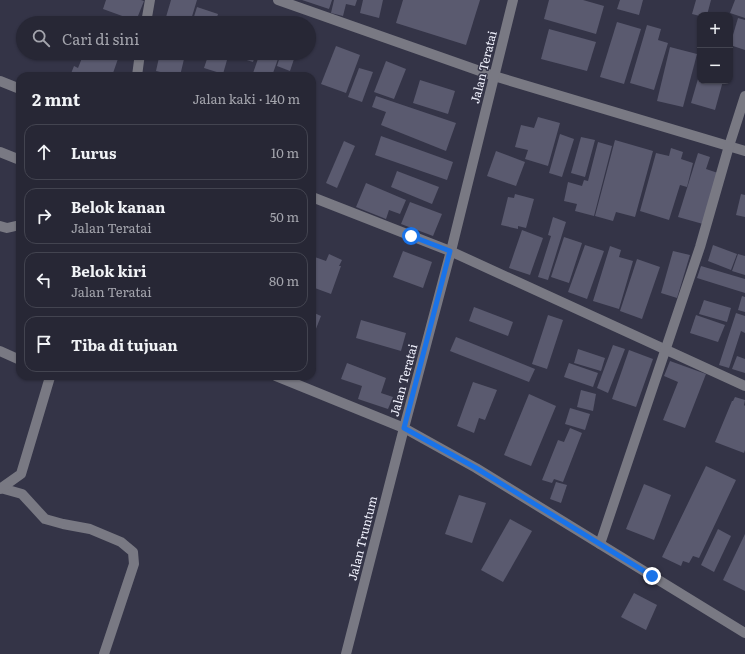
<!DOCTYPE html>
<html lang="id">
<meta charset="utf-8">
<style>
body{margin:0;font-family:Literata,serif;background:#333341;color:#f1f3f6}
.controls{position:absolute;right:12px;top:12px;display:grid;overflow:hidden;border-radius:8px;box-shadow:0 1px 3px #0004}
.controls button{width:36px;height:36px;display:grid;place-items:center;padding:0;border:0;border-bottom:1px solid #434450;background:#272735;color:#f1f3f6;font:20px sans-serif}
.stop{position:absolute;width:12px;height:12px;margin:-9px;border:3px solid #1a73e8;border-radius:50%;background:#fff}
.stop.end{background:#1a73e8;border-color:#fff;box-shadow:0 1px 4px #0008}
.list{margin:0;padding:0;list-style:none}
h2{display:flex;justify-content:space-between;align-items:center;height:52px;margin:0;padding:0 16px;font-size:17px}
h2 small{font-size:13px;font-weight:400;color:#a4a5ad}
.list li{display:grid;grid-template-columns:26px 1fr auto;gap:12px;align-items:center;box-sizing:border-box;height:56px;margin:0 8px 8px;padding:0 8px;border:1px solid #434450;border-radius:12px}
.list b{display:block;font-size:15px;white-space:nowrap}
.list p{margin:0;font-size:13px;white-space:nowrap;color:#a4a5ad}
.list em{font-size:13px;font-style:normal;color:#a4a5ad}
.icon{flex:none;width:22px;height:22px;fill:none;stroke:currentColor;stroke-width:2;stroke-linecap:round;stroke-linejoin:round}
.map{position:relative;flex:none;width:745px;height:654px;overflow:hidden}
.search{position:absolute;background:#272735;box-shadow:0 1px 3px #0004;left:16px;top:16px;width:300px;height:44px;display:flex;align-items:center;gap:10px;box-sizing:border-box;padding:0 14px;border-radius:22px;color:#a4a5ad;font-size:15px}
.panel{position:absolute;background:#272735;box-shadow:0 1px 3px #0004;left:16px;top:72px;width:300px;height:308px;border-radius:12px}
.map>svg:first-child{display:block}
.building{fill:#5a5a6f}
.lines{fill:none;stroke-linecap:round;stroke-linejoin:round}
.minor{stroke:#797983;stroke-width:10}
.route{stroke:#1a73e8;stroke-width:5}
.labels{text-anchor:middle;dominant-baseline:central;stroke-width:3;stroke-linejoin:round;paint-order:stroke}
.street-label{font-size:12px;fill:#f1f2fe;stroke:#343447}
</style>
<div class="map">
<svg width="745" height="654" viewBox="0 0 745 654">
<rect width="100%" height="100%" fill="#343447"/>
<!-- building -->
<g class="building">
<path d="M106,0H141L144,1L136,21L103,9Z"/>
<path d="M171,0H197L190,23H170L172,18L166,17Z"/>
<path d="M302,0H332L329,9Z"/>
<path d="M334,0H357L355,6L346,4L343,16L331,13Z"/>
<path d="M363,0H383L379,18L360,13Z"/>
<path d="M403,0H480L466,45L396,23Z"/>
<path d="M549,0H583L604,6L596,34L544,19Z"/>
<path d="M620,0H643L639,15L617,9Z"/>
<path d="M696,0H711L707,15H700V16L692,14Z"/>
<path d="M735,0H745V18L730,13Z"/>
<path d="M197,7L218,14L215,23H192Z"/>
<path d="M738,18L745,20V50L730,45Z"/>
<path d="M617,22L641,29L624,84L600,77Z"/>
<path d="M647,25L661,29L658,40L668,43L654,90L630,83Z"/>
<path d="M549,29L596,42L587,71L541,59Z"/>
<path d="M336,46L360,55L346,93L321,84Z"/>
<path d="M670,47L697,54L683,107L657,101Z"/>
<path d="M84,53H120L112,76H70L74,66L78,68Z"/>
<path d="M160,53H179L178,57L184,59L180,76L173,74V75L156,71Z"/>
<path d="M209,53H229L223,74L204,68Z"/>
<path d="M235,53H256L253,62L234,56Z"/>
<path d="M260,53H280L272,76H252Z"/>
<path d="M281,53H296L290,71L277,66Z"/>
<path d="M386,61L406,69L394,99L374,92Z"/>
<path d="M359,68L373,72L362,102L348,97Z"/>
<path d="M700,72V81H723L715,110L691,103Z"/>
<path d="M420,80L455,91L448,114L413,103Z"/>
<path d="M376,96L456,123L446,151L381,125L386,112L372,107Z"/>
<path d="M538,117L560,123L548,166L525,159L528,150L515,147L521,125L534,128Z"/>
<path d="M560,134L574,139L562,177L549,173Z"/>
<path d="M381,136L453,162L447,180L375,155Z"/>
<path d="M581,137L595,140L585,177L571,173Z"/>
<path d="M615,140L653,151L635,217L616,212L613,221L595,216Z"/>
<path d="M344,141L355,146L337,188L326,183Z"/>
<path d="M598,142L612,146L594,216L575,211L577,204L564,201L568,182L582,186L584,180L588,181Z"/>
<path d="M671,148L683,152L681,159L693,163L687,187L680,185L669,220L640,211L656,153L669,156Z"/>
<path d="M496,151L525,162L516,186L487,176Z"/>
<path d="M698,153L710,157L706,169L718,173L703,224L678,217Z"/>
<path d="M397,171L439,187L432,204L391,187Z"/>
<path d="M366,183L406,200L400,214L389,210L386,219L356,207Z"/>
<path d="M515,194L534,199L526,228L518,226V229L501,225L508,197L514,198Z"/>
<path d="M741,194L745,195V217L736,215Z"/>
<path d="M410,202L442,214L433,236L401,224Z"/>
<path d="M553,217L566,222L548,280L538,277L551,236L548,235Z"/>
<path d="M522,230L543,238L530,275L509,268Z"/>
<path d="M564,237L582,243L569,283L551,277Z"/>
<path d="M585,245L604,251L587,299L568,292Z"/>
<path d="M713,245L737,254L731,270L708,261Z"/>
<path d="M610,246L621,250L619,257L633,261L619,309L593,301Z"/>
<path d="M403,251L432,262L423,288L393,277Z"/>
<path d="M673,251L690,255L677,298L661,293Z"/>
<path d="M329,254L342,260L339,266H341L331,294L312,287V256L326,261Z"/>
<path d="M738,254L745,256V275L732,271Z"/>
<path d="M637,259L660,267L642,319L620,311Z"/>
<path d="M701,266L745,279V293L697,278Z"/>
<path d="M742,296L745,297V312L738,310Z"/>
<path d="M704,300L731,308L727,322L699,314Z"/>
<path d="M474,307L513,322L508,336L469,321Z"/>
<path d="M312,312L321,316L312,339Z"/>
<path d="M736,313L745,316V333L741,331L729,368L719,365Z"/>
<path d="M548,315L563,320L547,369L532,364Z"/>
<path d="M696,315L725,325L718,342L690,333Z"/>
<path d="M361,320L406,333L401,351L356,338Z"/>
<path d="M456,337L535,369L529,382L450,351Z"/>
<path d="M613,345L625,349L608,393L597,388Z"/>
<path d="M578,349L605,358L601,371L574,363Z"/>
<path d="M629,350L653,359L636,407L612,399Z"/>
<path d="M737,356L745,359V373L732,369Z"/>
<path d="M670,361L706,374L685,428L663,420L678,382L664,376Z"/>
<path d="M347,363L386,378L381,393L393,397L388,409L358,399L362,386L341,379Z"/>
<path d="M569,363L598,373L593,387L564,377Z"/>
<path d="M473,382L497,390L485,420L479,418L474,433L457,426Z"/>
<path d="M581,390L596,394L593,411L577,407Z"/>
<path d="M529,394L556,406L531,466L504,455Z"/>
<path d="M735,397L745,400L744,405L745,406V450L744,453L715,442L732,401H733Z"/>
<path d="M570,408L590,414L585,430L565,424Z"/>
<path d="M570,428L582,433L563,482L554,479L552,483L542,480L558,440L564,442Z"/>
<path d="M706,466L736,480L699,558L693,556L689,563L683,561L681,566L662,557Z"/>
<path d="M556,482L567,485L561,503L550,499Z"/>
<path d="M644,484L671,495L654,540L626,529Z"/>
<path d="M459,495L486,503L472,543L445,534Z"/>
<path d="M510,519L532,531L503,582L481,570Z"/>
<path d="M718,529L731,536L714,572L701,565Z"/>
<path d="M745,534V591L723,580Z"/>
<path d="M634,593L657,605L646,630L621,617Z"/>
</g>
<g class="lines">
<!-- minor -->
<g class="minor">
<path d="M278,0L494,76L745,151"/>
<path d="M513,0L452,247L404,428L476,468L745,633"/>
<path d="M146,23L150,0"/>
<path d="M137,76L140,53"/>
<path d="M0,81L20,89"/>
<path d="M0,152L20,160"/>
<path d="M312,197L450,251L745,386"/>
<path d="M0,226L7,228L20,225"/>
<path d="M0,351L20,360"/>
<path d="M276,376L404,428L346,654"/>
<path d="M1,488L22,494L45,519L63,524L90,529L121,542L133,552L134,564L104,654"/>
<path d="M0,489L21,474L50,377"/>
<path d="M600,544L700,247L729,146L745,96"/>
</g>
</g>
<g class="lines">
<!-- route -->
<path class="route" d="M411,236L450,251L404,428L476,468L652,576"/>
</g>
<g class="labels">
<!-- street labels -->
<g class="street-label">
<text transform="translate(483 67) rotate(-76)">Jalan Teratai</text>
<text transform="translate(403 380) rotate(-75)">Jalan Teratai</text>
<text transform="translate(362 538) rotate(-76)">Jalan Truntum</text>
</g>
</g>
</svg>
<div class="controls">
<button>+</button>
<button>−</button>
</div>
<div class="stop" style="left:411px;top:236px"></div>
<div class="stop end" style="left:652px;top:576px"></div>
<div class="search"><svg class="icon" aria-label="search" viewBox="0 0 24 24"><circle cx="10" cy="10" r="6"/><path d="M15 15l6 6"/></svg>Cari di sini</div>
<section class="panel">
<h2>2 mnt<small>Jalan kaki · 140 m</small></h2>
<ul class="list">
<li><svg class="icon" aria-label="ahead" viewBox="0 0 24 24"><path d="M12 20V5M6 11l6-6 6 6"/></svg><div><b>Lurus</b></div><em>10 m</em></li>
<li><svg class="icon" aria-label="right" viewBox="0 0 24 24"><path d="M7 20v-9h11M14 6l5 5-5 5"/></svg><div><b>Belok kanan</b><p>Jalan Teratai</p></div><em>50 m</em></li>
<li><svg class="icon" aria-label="left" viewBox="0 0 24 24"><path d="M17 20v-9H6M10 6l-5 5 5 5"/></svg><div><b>Belok kiri</b><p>Jalan Teratai</p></div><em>80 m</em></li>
<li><svg class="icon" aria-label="arrive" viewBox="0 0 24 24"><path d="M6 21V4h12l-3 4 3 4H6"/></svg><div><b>Tiba di tujuan</b></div></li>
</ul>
</section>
</div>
